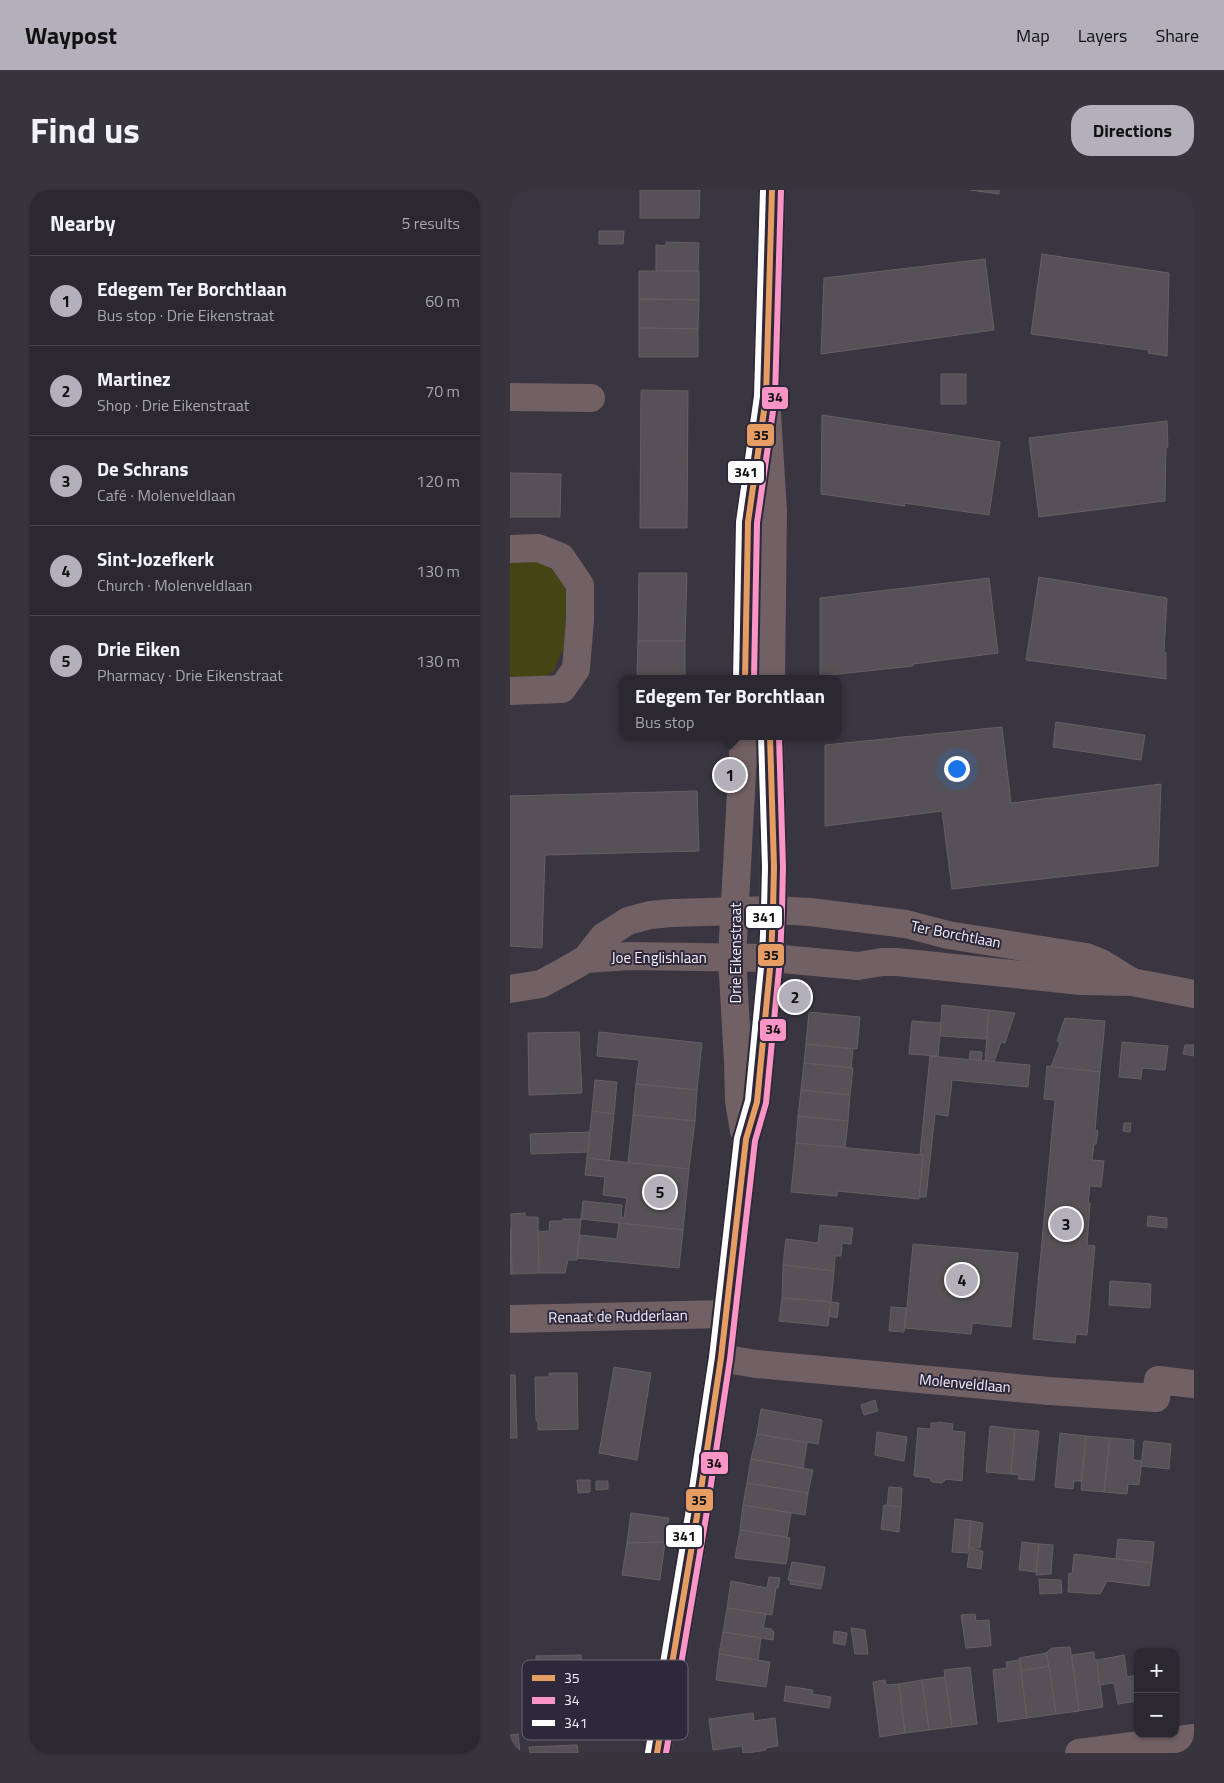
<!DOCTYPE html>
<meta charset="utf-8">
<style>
body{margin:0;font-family:"Titillium Web",sans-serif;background:#37343d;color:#f1f3f6}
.controls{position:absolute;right:15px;bottom:15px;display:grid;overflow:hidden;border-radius:10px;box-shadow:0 1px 4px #0004}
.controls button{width:45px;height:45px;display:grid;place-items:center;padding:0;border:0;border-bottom:1px solid #47444d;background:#2b2831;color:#f1f3f6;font:25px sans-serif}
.you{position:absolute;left:446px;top:578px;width:18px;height:18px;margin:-12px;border:4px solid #fff;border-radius:50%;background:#1a73e8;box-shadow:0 0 0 8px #1a73e833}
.badge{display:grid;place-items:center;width:32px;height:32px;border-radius:50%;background:#b3b0bb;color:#111;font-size:16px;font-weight:700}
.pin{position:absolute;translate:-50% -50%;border:2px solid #fff;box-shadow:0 1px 5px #0006}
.popup{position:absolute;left:109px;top:485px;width:222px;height:65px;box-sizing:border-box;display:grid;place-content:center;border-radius:10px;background:#2b2831;filter:drop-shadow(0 1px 4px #0005);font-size:16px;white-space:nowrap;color:#a6a6ab}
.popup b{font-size:19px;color:#f1f3f6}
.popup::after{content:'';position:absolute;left:50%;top:100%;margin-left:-10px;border:10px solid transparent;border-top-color:#2b2831}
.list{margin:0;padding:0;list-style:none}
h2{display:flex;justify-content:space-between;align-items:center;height:65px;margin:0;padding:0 20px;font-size:21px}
h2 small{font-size:16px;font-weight:400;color:#a6a6ab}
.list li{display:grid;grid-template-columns:32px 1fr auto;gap:15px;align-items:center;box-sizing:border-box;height:90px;padding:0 20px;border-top:1px solid #47444d}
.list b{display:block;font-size:19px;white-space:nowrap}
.list p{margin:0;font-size:16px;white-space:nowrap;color:#a6a6ab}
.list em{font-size:16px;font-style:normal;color:#a6a6ab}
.map{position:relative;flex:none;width:684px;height:1563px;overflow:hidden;border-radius:20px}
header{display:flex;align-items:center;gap:30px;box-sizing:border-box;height:70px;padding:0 25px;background:#b3b0bb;color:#111}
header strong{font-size:24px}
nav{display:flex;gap:28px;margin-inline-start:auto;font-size:18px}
.intro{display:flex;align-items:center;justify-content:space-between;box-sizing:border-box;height:120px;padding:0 30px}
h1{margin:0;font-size:35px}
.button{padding:12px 22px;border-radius:20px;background:#b3b0bb;color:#111;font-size:18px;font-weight:700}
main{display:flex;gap:30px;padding:0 30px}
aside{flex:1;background:#2b2831;border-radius:20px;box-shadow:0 1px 4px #0004}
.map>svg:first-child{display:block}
.green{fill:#434614}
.building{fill:#565156;stroke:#655f64}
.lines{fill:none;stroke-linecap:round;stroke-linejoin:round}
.minor{stroke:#716064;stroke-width:28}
.bus-1-casing{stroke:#2d283a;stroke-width:10}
.bus-2-casing{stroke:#2d283a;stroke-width:10}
.bus-3-casing{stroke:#2d283a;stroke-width:10}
.bus-1{stroke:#e59d64;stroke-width:6}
.bus-2{stroke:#fc95c5;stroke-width:6}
.bus-3{stroke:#fff;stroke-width:6}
.labels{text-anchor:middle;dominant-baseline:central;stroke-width:4;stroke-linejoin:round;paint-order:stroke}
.street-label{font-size:15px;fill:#f4f1fd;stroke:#2d283a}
.key{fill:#2d283a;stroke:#696474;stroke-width:1}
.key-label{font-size:14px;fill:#f4f1fd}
.line-badge{stroke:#2d283a;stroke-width:2}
.pale-badge-label{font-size:14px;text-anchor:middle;font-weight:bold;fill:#111}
</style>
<header>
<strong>Waypost</strong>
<nav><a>Map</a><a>Layers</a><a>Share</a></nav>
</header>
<div class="intro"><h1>Find us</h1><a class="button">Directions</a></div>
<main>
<aside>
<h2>Nearby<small>5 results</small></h2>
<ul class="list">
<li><span class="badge">1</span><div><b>Edegem Ter Borchtlaan</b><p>Bus stop · Drie Eikenstraat</p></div><em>60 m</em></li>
<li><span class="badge">2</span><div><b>Martinez</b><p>Shop · Drie Eikenstraat</p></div><em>70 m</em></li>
<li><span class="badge">3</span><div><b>De Schrans</b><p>Café · Molenveldlaan</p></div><em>120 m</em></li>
<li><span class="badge">4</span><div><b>Sint-Jozefkerk</b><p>Church · Molenveldlaan</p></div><em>130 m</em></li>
<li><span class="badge">5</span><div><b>Drie Eiken</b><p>Pharmacy · Drie Eikenstraat</p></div><em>130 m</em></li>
</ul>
</aside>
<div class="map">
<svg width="684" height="1563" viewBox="0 0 684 1563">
<rect width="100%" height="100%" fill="#393641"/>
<!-- green -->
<path class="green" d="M0,368L39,374L50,386L56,403V437L53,459L43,482L20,493H0Z"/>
<!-- building -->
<g class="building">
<path d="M130,0H190L189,28H130Z"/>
<path d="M460,0H489V4Z"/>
<path d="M89,41H114L113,54H89Z"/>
<path d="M156,52L189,53L188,81H146V55L156,56Z"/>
<path d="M532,64L659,83L657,166L638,163L639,160L521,144Z"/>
<path d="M475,69L484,140L311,164L314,88Z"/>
<path d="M129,81H189V110L129,109Z"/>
<path d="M129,109L189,110L188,139L129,138Z"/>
<path d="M129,138L188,139V167H129Z"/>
<rect x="431" y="184" width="25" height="30"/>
<path d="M131,200L178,201L177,338H130Z"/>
<path d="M312,225L490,252L479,325L394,313L395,316L311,304Z"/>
<path d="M657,231L658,257H656L655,311L529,327L519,248Z"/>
<path d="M0,283L51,284L50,327H0Z"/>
<path d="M129,383H177L175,451H128Z"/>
<path d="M529,387L657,408L654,462L656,463V489L516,470Z"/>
<path d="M479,388L488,463L403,474V476L310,486V408Z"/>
<path d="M128,451H175V489H127Z"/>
<path d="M546,532L635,545L631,570L543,557Z"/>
<path d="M492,537L501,613L651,594L648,676L442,699L432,621L315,636V555Z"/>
<path d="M187,601L189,661L35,665L32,758L0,756V606Z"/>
<path d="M432,815L479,820L476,849L430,846Z"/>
<path d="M479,820L505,823L495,853L491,852L484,872L475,871Z"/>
<path d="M299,822L350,827L347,859L296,854Z"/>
<path d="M555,828L595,831L590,882L541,877L550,853L547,851Z"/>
<path d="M402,831L431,833L428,866L399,864Z"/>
<path d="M69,842L72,903L19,905L18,843Z"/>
<path d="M89,842L192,853L187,900L126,894L129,870L87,866Z"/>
<path d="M612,852L658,856L655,880L632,878L631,889L609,887Z"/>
<path d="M296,854L343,859L341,878L294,873Z"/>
<path d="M675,855H684V866L673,864Z"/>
<path d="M460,861L472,862L471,871L459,870Z"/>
<path d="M420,866L520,875L518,897L442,890L438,926L425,924L416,1007H409L413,965L410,964Z"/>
<path d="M294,873L343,878L340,905L291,900Z"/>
<path d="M537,876L590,882L585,940L588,941L586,954H584L582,970L594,971L591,997L580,996L578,1013H580L577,1055L585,1056L577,1145L566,1144L565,1153L523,1149L545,910L534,909Z"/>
<path d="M85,890L107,892L104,924L82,921Z"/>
<path d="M126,894L187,900L185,931L123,925Z"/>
<path d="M291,900L340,905L338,931L288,926Z"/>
<path d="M82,921L104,924L99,971L77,968Z"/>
<path d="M123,925L185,931L179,979L118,973Z"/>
<path d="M288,926L338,931L335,958L286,953Z"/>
<path d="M614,933H621L620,942L613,941Z"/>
<path d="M80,942L78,962L21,964L20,944Z"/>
<path d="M286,953L413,965L409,1009L327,1001V1006L281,1002Z"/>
<path d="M77,968L179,979L173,1040L71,1029L73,1011L112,1015L111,1028H114L117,1008L93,1005L95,987L75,985Z"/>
<path d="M15,1023V1027H28L29,1083L2,1084L1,1024Z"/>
<path d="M638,1026L657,1028V1038L637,1036Z"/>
<path d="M53,1029H71L67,1070H58L55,1083H29L28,1042L39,1041L40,1031H53Z"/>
<path d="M109,1033L173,1040L169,1078L67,1068L70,1045L107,1049Z"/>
<path d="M310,1035L343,1038L341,1054L332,1053L331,1066H325L324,1081L273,1075L276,1049L308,1053Z"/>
<path d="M0,1037L2,1084H0Z"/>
<path d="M403,1054L508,1063L501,1137L462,1133L461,1144L395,1138Z"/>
<path d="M273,1075L324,1081L321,1112L272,1108Z"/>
<path d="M600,1091L641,1094L640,1118L599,1115Z"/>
<path d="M272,1108L321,1112L318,1136L269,1131Z"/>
<path d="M321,1112L329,1113L327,1128L319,1126Z"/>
<path d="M381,1117L396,1118L394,1142L379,1141Z"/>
<path d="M104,1177L141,1183L127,1270L89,1263Z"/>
<path d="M39,1183H67L68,1239L28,1240V1231H26L25,1187H39Z"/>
<path d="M0,1185H5L7,1248H0Z"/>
<path d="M365,1210L368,1221L354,1225L351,1215Z"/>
<path d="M251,1219L312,1230L308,1254L247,1244Z"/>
<path d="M428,1232L443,1234L442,1241L455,1242L452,1291L436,1289L432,1293L422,1292L419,1288L404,1286L408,1238L421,1239V1233H428Z"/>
<path d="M480,1236L505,1239L501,1284L476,1282Z"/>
<path d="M505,1239L529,1241L524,1290L508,1289L509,1285L501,1284Z"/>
<path d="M367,1242L397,1247L394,1271L365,1265Z"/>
<path d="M550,1243L576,1246L571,1291H564L563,1299L545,1297Z"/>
<path d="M247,1244L297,1253L293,1278L241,1269Z"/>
<path d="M576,1246L600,1248L594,1302L571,1300Z"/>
<path d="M600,1248L624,1250L623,1270L632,1271L629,1295L618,1294L617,1304L594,1302Z"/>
<path d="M634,1251L661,1254L659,1279L631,1276Z"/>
<path d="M241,1269L303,1280L298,1303L237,1293Z"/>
<path d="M67,1290H80V1302L68,1303Z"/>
<path d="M86,1291H98V1299L86,1300Z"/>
<path d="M237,1293L298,1303L295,1325L233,1315Z"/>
<path d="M379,1297L392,1298L391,1317L377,1316Z"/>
<path d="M233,1315L281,1323L277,1347L230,1340Z"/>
<path d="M374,1315L391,1317L389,1342L371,1339Z"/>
<path d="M121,1323L159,1328L155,1352L117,1353Z"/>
<path d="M445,1329L461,1331L458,1363L442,1362Z"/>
<path d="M461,1331L473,1333L470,1358L459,1357Z"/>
<path d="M230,1340L280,1348L276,1374L225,1368Z"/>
<path d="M608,1349L644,1352L642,1373L606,1369Z"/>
<path d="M155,1352L150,1390L112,1385L117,1353Z"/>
<path d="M512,1352L529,1354L526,1382L509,1380Z"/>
<path d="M529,1354L543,1355L541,1384L526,1385Z"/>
<path d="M460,1358L473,1361L471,1379L457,1377Z"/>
<path d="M564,1364L642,1373L639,1396L597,1391L590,1404L558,1402L559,1383L562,1384Z"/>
<path d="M282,1372L315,1377L312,1395L278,1390Z"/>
<path d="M259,1387L270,1388L268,1398H266L262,1425L217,1418L221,1391L257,1398Z"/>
<path d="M529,1389L551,1390L552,1403L530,1404Z"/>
<path d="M281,1390L312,1395L311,1399L280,1394Z"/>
<path d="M217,1418L256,1424L253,1438L261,1439L264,1442L263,1450L213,1442Z"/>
<path d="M465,1424L466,1431L479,1430L481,1456L456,1458L451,1425Z"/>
<path d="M341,1438L355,1440L358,1464H345Z"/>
<path d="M324,1441L337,1443L335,1455L323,1453Z"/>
<path d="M213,1442L251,1448L248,1470L209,1464Z"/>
<path d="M560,1457L569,1521L546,1524L536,1463L542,1458Z"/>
<path d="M584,1462L585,1470H587L593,1517L569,1521L562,1465Z"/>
<path d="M536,1463L539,1476L511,1481L509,1468Z"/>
<path d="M209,1464L260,1472L256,1497L206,1490Z"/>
<path d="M71,1465L72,1483H70V1512L26,1513L27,1510L19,1508V1497L22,1494H26V1466Z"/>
<path d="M614,1465L617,1487L628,1485V1511L608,1514L604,1493L589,1495L587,1470Z"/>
<path d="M510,1470L517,1528L488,1532L483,1480L497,1478L496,1472Z"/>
<path d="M539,1476L546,1524L517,1528L511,1481Z"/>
<path d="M460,1477L467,1534L442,1537L434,1480Z"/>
<path d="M435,1487L442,1537L419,1540L412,1490Z"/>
<path d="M375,1490L376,1495L389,1494L395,1543L370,1547L363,1492Z"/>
<path d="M412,1490L419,1540L395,1543L389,1494Z"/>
<path d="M276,1496L303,1500L302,1504L321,1507L319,1518L274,1511Z"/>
<path d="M243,1523L244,1531L265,1528L268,1556L256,1558V1560L238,1563H233L232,1556L203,1560L199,1529Z"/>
<path d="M8,1544L10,1563H0V1545Z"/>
<path d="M67,1555L68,1563H20L19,1557Z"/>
</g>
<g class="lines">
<!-- minor -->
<g class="minor">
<path d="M0,207L81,208"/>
<path d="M0,359L28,358L51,367L70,395V429L66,479L52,499L0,501"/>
<path d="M235,489L238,332L248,263"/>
<path d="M261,489L263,321L256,207L262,0"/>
<path d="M234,546L222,767L228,872L229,911L234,941"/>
<path d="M76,769L120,766L261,768L348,776L372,772H387L571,791L622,792L684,804"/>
<path d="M0,799L31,794L55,781L76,769L93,747L118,731L140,725L161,723L263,720L300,722L396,734L438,745L576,767L591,773L622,792"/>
<path d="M0,1129L215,1124"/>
<path d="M211,1168L246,1174L539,1201L646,1208L648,1190L684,1194"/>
<path d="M147,1563L187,1326L211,1168L236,949L247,912L261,768L263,720L264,677L260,546"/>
<path d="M569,1563L684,1548"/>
</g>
<defs>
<g id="bus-1">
<path d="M235,489L238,332L256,207L262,0"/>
<path d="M147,1563L187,1326L211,1168L236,949L247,912L261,768L263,720L264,677L260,546"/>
</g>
<g id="bus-2">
<path d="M244,489L247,333L265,207L271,0"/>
<path d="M156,1563L196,1327L220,1169L245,951L256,913L270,769L272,720L273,677L269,546"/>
</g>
<g id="bus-3">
<path d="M226,489L229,332L247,206L253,0"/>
<path d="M138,1562L178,1325L202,1167L227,948L238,910L252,767L254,720L255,677L251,546"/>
</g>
</defs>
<!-- bus-1 casing -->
<use href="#bus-1" class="bus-1-casing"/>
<!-- bus-2 casing -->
<use href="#bus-2" class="bus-2-casing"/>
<!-- bus-3 casing -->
<use href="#bus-3" class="bus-3-casing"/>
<!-- bus-1 -->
<use href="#bus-1" class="bus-1"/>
<!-- bus-2 -->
<use href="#bus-2" class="bus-2"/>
<!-- bus-3 -->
<use href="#bus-3" class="bus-3"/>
</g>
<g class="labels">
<!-- street labels -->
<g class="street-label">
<text transform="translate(446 744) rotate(11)">Ter Borchtlaan</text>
<text transform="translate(225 763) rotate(-90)">Drie Eikenstraat</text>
<text x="149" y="767">Joe Englishlaan</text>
<text transform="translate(108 1126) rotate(-1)">Renaat de Rudderlaan</text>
<text transform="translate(455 1193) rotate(5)">Molenveldlaan</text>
</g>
</g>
<!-- legend -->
<rect x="12" y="1470" width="166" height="80" rx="8" class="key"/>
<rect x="22" y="1485" width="23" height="6" fill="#e59d64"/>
<rect x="22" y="1507" width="23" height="7" fill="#fc95c5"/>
<rect x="22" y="1530" width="23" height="6" fill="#fff"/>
<g class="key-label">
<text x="54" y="1493">35</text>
<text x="54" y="1515">34</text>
<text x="54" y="1538">341</text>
</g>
<g class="line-badge">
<rect x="251" y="196" width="28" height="24" rx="5" fill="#fc95c5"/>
<rect x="236" y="233" width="29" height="24" rx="5" fill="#e59d64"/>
<rect x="217" y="270" width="38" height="24" rx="5" fill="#fff"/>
<rect x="235" y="715" width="38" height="24" rx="5" fill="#fff"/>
<rect x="247" y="753" width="28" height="24" rx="5" fill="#e59d64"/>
<rect x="249" y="828" width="28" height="24" rx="5" fill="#fc95c5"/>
<rect x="190" y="1261" width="29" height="24" rx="5" fill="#fc95c5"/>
<rect x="175" y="1298" width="29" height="24" rx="5" fill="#e59d64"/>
<rect x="155" y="1334" width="38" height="24" rx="5" fill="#fff"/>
</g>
<g class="pale-badge-label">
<text x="265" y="212">34</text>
<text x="251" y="250">35</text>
<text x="236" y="287">341</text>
<text x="254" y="732">341</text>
<text x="261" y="770">35</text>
<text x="263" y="844">34</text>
<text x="204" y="1278">34</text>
<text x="189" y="1315">35</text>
<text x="174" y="1351">341</text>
</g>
</svg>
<div class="controls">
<button>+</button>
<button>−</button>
</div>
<div class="you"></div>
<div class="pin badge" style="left:220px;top:585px">1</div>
<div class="popup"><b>Edegem Ter Borchtlaan</b>Bus stop</div>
<div class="pin badge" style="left:285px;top:807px">2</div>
<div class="pin badge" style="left:556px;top:1034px">3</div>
<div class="pin badge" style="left:452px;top:1090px">4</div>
<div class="pin badge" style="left:150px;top:1002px">5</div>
</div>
</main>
